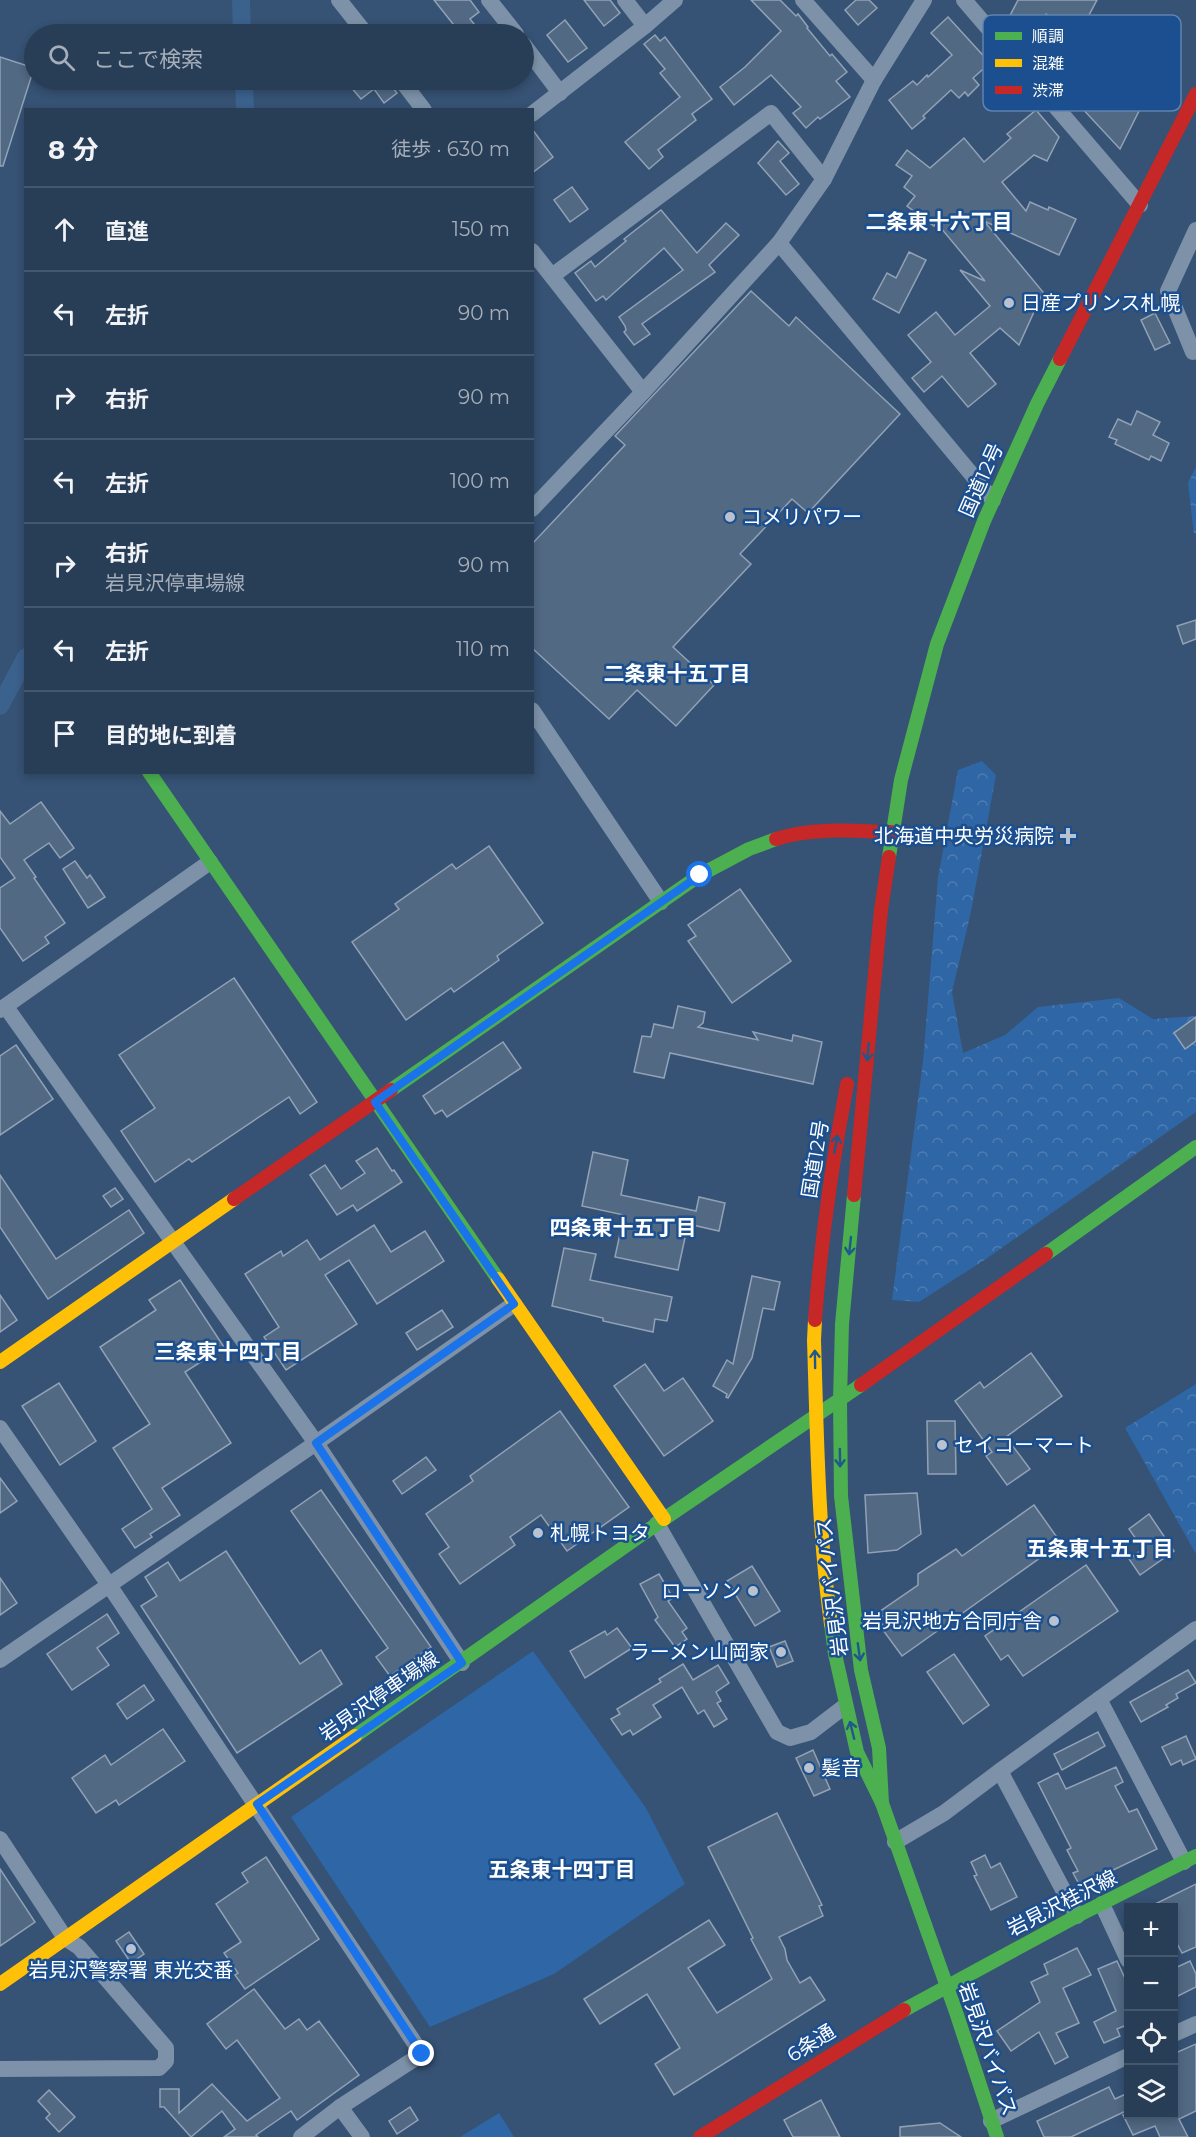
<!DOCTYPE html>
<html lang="ja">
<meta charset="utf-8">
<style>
body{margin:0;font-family:Montserrat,"Noto Sans JP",sans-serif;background:#344961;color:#f1f3f6}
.controls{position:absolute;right:18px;bottom:18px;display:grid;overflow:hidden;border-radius:0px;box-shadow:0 3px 9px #0003}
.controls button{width:54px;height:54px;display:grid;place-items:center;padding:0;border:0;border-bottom:2px solid #44576d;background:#283e57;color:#f1f3f6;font:30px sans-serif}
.stop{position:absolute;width:18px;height:18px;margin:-14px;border:4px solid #1a73e8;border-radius:50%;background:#fff}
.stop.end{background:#1a73e8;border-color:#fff;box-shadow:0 2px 6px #0008}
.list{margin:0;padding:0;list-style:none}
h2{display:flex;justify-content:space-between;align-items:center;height:78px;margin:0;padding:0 24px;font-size:26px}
h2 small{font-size:20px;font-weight:400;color:#a5aeba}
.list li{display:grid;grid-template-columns:39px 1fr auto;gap:18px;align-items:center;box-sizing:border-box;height:84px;padding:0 24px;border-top:2px solid #44576d}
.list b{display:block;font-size:22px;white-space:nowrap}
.list p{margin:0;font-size:20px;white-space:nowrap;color:#a5aeba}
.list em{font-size:20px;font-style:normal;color:#a5aeba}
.icon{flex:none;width:33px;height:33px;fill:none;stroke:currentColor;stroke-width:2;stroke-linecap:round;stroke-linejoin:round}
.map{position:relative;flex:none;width:1196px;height:2137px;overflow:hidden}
.search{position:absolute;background:#283e57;box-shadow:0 3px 9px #0003;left:24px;top:24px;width:510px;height:66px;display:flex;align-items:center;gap:15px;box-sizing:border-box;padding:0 21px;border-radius:33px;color:#a5aeba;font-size:22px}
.panel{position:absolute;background:#283e57;box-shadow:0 3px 9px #0003;left:24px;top:108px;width:510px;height:666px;border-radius:0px}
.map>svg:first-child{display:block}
.grass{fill:#2f66a5}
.forest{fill:url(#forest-crowns)}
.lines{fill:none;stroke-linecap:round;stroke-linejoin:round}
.canal{stroke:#3b618d;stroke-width:18}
.building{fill:#526984;stroke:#92a2b6;stroke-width:1.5}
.street{stroke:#7d92a8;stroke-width:16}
.fast{stroke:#4caf50;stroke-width:14}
.slow{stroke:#ffc107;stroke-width:14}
.jam{stroke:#c62828;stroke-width:14}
.oneway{stroke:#205989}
.route{stroke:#1a73e8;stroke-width:8}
.poi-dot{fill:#b9c2ce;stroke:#1b4f8f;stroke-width:2}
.labels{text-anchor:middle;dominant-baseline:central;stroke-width:5;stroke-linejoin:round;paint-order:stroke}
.poi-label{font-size:20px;fill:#fff;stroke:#1b4f8f;text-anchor:start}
.street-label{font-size:20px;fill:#fff;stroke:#1b4f8f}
.neighbourhood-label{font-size:21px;font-weight:bold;fill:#fff;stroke:#1b4f8f}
.key{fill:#1b4f8f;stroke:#5f84b1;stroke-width:1.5}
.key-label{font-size:16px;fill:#fff}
</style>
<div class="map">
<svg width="1196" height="2137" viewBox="0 0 1196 2137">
<defs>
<pattern id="forest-crowns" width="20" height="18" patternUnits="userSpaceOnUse" patternTransform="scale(1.5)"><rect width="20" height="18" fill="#2f66a5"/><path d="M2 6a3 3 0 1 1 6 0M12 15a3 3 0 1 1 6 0" fill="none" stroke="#4e7db2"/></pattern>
</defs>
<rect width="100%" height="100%" fill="#365274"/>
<!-- grass -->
<g class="grass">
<path d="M533,1651L646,1808L685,1884L554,1974L430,2027L291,1817Z"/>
<path d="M499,2113L514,2137H460Z"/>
</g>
<!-- forest -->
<g class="forest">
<path d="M1196,467V533L1194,534L1188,483Z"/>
<path d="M982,761L996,775L971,912L952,992L963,1053L1005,1035L1038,1007L1119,998L1153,1019L1196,1016V1112L986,1259L919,1302L892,1300L923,1061L938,877L958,770Z"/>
<path d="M1196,1384V1554L1125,1428Z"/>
</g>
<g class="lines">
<!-- canal -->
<g class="canal">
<path d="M241,0L242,34"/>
<path d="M244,80L245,110"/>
<path d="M0,706L26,657"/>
</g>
</g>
<!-- building -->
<g class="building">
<path d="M434,0H470L479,12L470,19L482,34H461Z"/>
<path d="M584,0H610L620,13L604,26Z"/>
<path d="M751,0H780L796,16L798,14L808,27L807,28L830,56L832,54L847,72L836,81L850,97L820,119L818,117L806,128L793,113L801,107L771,75L734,105L720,87L745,67L781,31Z"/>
<path d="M856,0H869L877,8L858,25L845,10Z"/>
<path d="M1018,0H1097L1080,32L1046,14L1030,45L1003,29Z"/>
<path d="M948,17L990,63L973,78L979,85L968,96L965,92L959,98L951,90L923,116L925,118L912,129L889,100L913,81L917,85L927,75L928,77L952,55L931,33Z"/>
<path d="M565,20L587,48L568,62L547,35Z"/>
<path d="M655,35L660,41L665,37L712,99L692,114L696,120L658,150L663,157L649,169L625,142L680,97L660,73L665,69L644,44Z"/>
<path d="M1065,48L1149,91L1120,149L1051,75Z"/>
<path d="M0,57L34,68L3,166H0Z"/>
<path d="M358,80H387L397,93L384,103L374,89L361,99L350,86Z"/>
<path d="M1036,110L1059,137L1047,161L1034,155L1002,182L1026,211L1030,202L1048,210L1049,207L1076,219L1059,255L984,221L1043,292L1019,345L1000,328L970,353L996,384L968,407L942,376L924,392L912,378L931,362L908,335L936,312L955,335L990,306L960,270L985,281L936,222L934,226L907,206L915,196L904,187L912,176L896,165L907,150L930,168L964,138L984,162L1011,138L1007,134Z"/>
<path d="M532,129L553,157L532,173Z"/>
<path d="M778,141L789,153L780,161L799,184L786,195L758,163Z"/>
<path d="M572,187L588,209L570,222L554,200Z"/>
<path d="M661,210L697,253L726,223L739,235L709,265L715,272L642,324L650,334L634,345L624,332L626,330L625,326L619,317L683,270L664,248L606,300L603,296L596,301L575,273L591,261L595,267L626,241L624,239Z"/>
<path d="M909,252L926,260L899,313L873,299L887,273L896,278Z"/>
<path d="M751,291L789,326L796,317L900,414L808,513L792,499L740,554L751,564L673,647L714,685L676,726L637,690L609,719L532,648V544L625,445L615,436Z"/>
<path d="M1155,313L1170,343L1155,350L1141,320Z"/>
<path d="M1137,411L1160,422L1153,435L1169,443L1161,461L1151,456L1149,460L1115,444L1117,440L1109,437L1118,419L1131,425Z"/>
<path d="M1196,620V639L1183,644L1177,626Z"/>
<path d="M41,802L74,848L60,858L49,843L24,860L36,877L34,878L65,923L45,937L49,943L23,961L0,928V888L15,878L0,857V811L10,824Z"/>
<path d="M489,846L543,923L497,956L499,960L454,992L451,988L406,1020L352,942L399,909L395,904L452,864L456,869Z"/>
<path d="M75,861L87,878L90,875L105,897L88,908L63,869Z"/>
<path d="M740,889L791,961L732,1003L688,941L696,936L688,925Z"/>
<path d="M234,978L317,1102L300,1114L289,1097L192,1162L189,1159L155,1182L121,1131L155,1108L119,1055Z"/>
<path d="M678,1006L705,1012L703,1023L698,1027L758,1040L753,1032L792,1041L793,1035L822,1042L813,1084L670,1053L664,1078L634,1072L642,1036L651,1037L654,1024L673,1028Z"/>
<path d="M1196,1017V1041L1185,1049L1174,1033Z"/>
<path d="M503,1042L521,1068L447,1117L442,1110L435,1114L423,1096Z"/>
<path d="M16,1045L53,1099L0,1135V1056Z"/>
<path d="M377,1148L392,1171L394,1170L402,1182L357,1211L353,1205L337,1215L310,1175L325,1165L341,1189L365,1173L356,1161Z"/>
<path d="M593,1152L628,1160L621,1195L696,1211L699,1197L725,1203L719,1231L688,1224L678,1270L615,1257L624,1215L582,1206Z"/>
<path d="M0,1175L56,1259L129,1210L144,1233L48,1299L0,1227Z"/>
<path d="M115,1188L123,1199L111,1207L103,1196Z"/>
<path d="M374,1225L391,1252L425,1231L444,1261L377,1304L349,1260L325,1275L357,1324L286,1370L264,1337L279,1327L245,1274L281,1251L283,1256L307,1240L320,1260Z"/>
<path d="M564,1248L596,1254L590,1280L672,1297L667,1321L655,1319L653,1332L603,1321V1318L552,1306Z"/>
<path d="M752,1276L780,1282L774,1310L763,1308L752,1358L728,1398L726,1397L727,1394L713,1386L727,1360L733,1364Z"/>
<path d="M180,1280L224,1347L185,1372L231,1443L162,1488L180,1515L150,1534L152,1537L135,1548L122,1529L152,1509L113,1448L150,1424L100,1347L156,1310L149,1300Z"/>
<path d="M0,1295L17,1320L0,1332Z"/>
<path d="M442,1310L453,1327L417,1350L406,1333Z"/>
<path d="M1031,1353L1062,1396L1006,1437L1030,1469L1007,1485L986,1456L992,1452L955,1401L980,1382L984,1388Z"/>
<path d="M645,1364L664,1391L683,1378L713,1421L664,1456L614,1386Z"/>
<path d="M59,1383L96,1441L60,1465L22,1406Z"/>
<path d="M560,1411L629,1507L567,1551L541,1515L510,1537L515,1545L460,1584L439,1554L449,1547L426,1514L473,1481L470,1476Z"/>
<path d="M927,1421H955L956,1474H928Z"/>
<path d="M426,1457L436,1470L402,1494L393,1481Z"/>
<path d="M0,1478L17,1501L0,1513Z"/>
<path d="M321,1490L431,1647L390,1676L376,1657L388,1648L291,1511Z"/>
<path d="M917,1493L921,1534L897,1550L868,1553L865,1495Z"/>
<path d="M1034,1505L1061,1543L902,1656L880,1626L886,1622L879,1612L918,1585V1574L956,1549L962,1556Z"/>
<path d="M1149,1514L1174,1551L1140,1575L1129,1559L1143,1549L1129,1529Z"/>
<path d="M226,1551L300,1664L321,1650L342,1684L237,1753L141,1606L157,1596L145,1577L168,1562L180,1581Z"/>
<path d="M1086,1565L1118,1611L1023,1676L1008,1655L1001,1660L985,1636Z"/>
<path d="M752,1566L780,1611L755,1626L727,1581Z"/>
<path d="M659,1574L673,1598L668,1601L687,1628L682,1632L687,1639L675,1647L655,1620L658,1617L640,1584Z"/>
<path d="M0,1578L17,1603L0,1615Z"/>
<path d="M107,1614L119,1633L97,1648L109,1665L72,1690L47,1654Z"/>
<path d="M617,1628L632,1648L585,1678L570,1651L605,1631L607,1635Z"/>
<path d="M785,1641L793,1661L777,1667L769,1647Z"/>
<path d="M954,1654L989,1705L963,1724L927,1672Z"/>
<path d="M683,1664L693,1680L718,1665L729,1683L716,1692L721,1701L717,1703L727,1719L714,1727L704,1710L698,1714L682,1687L653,1705L661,1717L633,1735L630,1730L622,1735L611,1719L620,1714L617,1709L661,1682L659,1679Z"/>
<path d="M1188,1670L1196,1683L1176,1694L1178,1698L1166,1705L1168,1707L1141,1722L1130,1702Z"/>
<path d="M144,1685L154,1700L127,1719L117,1704Z"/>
<path d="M163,1729L185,1761L119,1805L116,1800L96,1813L72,1778L105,1755L111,1765Z"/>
<path d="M1098,1732L1105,1746L1062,1770L1054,1754Z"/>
<path d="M1186,1736L1196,1759L1183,1765L1181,1760L1171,1765L1162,1747Z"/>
<path d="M813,1750L830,1789L814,1796L796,1758Z"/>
<path d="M1116,1767L1123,1782L1115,1786L1129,1812L1137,1809L1157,1849L1080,1886L1073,1873L1078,1871L1067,1850L1071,1848L1038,1783L1058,1773L1066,1789Z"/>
<path d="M777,1813L822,1905L819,1906L823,1916L779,1937L785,1949L787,1960L800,1983L810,1977L825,2000L674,2095L655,2064L680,2048L647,1994L600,2024L584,1999L709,1920L725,1945L688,1968L717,2013L772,1979L751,1939L753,1938L708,1847Z"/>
<path d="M985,1855L991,1868L1000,1863L1017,1897L991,1910L974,1876L977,1875L971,1862Z"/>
<path d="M266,1857L319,1939L245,1989L235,1975L238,1973L224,1953L241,1942L216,1904L248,1882L242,1873Z"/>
<path d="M0,1869L35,1922L0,1946Z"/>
<path d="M1196,1884V1947L1182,1953L1173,1936V1908H1147Z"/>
<path d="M129,1932L144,1954L131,1963L116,1941Z"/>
<path d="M1077,1948L1091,1975L1063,1988L1079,2023L1056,2033L1068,2057L1055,2064L1039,2032L1011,2051L997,2031L1040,2002L1031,1982L1048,1974L1044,1964Z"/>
<path d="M1117,1961L1128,1985V2036L1124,2026L1117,2029L1120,2036L1104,2043L1094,2022L1116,2011L1098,1969Z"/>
<path d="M1190,1961L1196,1974V1987L1178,1996L1173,1986V1969Z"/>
<path d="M254,1989L285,2029L299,2019L307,2030L319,2021L359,2075L297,2120L291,2111L256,2135L258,2137H224L235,2129L222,2111L191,2137L164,2107H160V2089H179V2113L212,2084L247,2121L280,2098L237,2040L226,2049L207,2024Z"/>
<path d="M1196,2044V2111L1179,2119L1188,2137H1160L1155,2126L1133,2135L1123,2115H1173V2054Z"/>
<path d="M1109,2087L1115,2099L1128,2093V2110L1071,2137H1044L1037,2121Z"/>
<path d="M49,2090L75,2117L59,2132L46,2118L50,2114L38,2101Z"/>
<path d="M821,2100L840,2137H793L784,2120Z"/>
<path d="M410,2107L418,2120L397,2134L389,2121Z"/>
<path d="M940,2123L961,2137H900V2127Z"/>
</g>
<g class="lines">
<!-- street -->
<g class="street">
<path d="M339,0L366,34"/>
<path d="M489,0L516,34"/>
<path d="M625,0L645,26"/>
<path d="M803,0L874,80"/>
<path d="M964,0L1140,205"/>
<path d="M524,45L560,93"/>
<path d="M401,80L424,110"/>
<path d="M532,114L645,26L675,0"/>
<path d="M1196,230L1168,291L1193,352L1196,351"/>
<path d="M779,243L993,500"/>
<path d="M532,251L643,392L779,243L824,179L874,80L924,0"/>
<path d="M552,276L771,113L824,179"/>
<path d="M532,509L643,392"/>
<path d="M532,710L661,902"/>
<path d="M6,1007L316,1443L462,1663"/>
<path d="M0,1010L210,862"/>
<path d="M0,1428L109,1585L422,2054L340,2107L301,2137"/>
<path d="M657,1524L777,1732L790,1738L811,1732L845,1706"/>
<path d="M0,1660L316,1443L514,1304"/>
<path d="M1099,1699L1184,1862"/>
<path d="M1000,1771L1077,1916"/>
<path d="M0,1839L65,1938L79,1947L166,2048V2061L159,2068L0,2069"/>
<path d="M895,1842L944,1813L1000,1771L1196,1629"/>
<path d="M1102,1904L1128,1960"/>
<path d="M1174,2034L1196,2024"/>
<path d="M340,2107L362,2137"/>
<path d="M991,2121L1128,2056"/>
</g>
<!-- fast -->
<g class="fast">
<path d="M149,772L498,1279"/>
<path d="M889,857L901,780L937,644L984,521L1037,404L1060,359"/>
<path d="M391,1090L700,875L749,849L776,839"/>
<path d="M854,1195L842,1324L840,1400L841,1496L861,1670L879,1748L882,1803"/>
<path d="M1046,1254L1196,1147"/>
<path d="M831,1624L835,1654L857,1752L882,1803L957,2015L997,2137"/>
<path d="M355,1736L664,1519L861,1385"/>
<path d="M904,2010L1077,1916L1196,1856"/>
</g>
<!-- slow -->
<g class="slow">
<path d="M498,1279L664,1519"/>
<path d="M815,1320L814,1340C817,1435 818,1530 831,1624"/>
<path d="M0,1362L234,1199"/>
<path d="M0,1984L355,1736"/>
</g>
<!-- jam -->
<g class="jam">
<path d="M1060,359L1196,94"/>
<path d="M776,839C813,827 853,831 891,832"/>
<path d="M854,1195L881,910L889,857"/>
<path d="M234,1199L391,1090"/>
<path d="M815,1320C821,1240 832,1163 847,1084"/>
<path d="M861,1385L1046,1254"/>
<path d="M700,2137L904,2010"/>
</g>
</g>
<!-- one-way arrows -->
<defs><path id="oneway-shaft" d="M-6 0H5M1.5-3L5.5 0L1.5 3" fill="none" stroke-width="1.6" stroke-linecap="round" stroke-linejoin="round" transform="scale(1.5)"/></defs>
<g class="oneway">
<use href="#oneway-shaft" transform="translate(868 1052) rotate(95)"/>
<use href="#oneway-shaft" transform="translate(836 1144) rotate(-79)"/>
<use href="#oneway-shaft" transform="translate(850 1246) rotate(96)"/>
<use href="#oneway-shaft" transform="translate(815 1359) rotate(-91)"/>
<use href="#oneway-shaft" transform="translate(840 1458) rotate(89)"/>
<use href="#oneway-shaft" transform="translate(859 1652) rotate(82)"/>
<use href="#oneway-shaft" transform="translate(852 1730) rotate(-104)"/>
</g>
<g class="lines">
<!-- route -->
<path class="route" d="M422,2054L257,1804L462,1663L316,1443L514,1304L375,1102L700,875"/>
</g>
<!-- markers -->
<g class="poi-dot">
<circle cx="1009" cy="303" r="6"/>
<circle cx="730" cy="517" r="6"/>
<path d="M1065 827h6v6h6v6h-6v6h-6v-6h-6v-6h6z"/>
<circle cx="942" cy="1445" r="6"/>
<circle cx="538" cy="1533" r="6"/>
<circle cx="753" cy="1591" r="6"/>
<circle cx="1054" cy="1621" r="6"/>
<circle cx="781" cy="1652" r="6"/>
<circle cx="809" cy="1768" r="6"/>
<circle cx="131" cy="1949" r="6"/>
</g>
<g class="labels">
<!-- poi labels -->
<g class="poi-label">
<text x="1021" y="303">日産プリンス札幌</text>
<text x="742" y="517">コメリパワー</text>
<text x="1054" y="836" text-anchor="end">北海道中央労災病院</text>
<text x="954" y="1445">セイコーマート</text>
<text x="550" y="1533">札幌トヨタ</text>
<text x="741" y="1591" text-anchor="end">ローソン</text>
<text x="1042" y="1621" text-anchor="end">岩見沢地方合同庁舎</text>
<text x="769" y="1652" text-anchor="end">ラーメン山岡家</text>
<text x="821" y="1768">髪音</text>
<text x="131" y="1970" text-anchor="middle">岩見沢警察署 東光交番</text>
</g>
<!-- street labels -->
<g class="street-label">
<text transform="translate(981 480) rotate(-66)">国道12号</text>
<text transform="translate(815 1159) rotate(-81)">国道12号</text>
<text transform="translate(832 1587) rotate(-97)">岩見沢バイパス</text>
<text transform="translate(379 1696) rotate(-35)">岩見沢停車場線</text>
<text transform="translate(1062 1903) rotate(-27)">岩見沢桂沢線</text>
<text transform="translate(811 2043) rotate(-32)">6条通</text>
<text transform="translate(988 2049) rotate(71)">岩見沢バイパス</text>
</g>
<!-- neighbourhood labels -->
<g class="neighbourhood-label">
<text x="939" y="221">二条東十六丁目</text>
<text x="677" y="673">二条東十五丁目</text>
<text x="623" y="1227">四条東十五丁目</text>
<text x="228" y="1351">三条東十四丁目</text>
<text x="1100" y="1548">五条東十五丁目</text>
<text x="562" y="1869">五条東十四丁目</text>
</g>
</g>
<!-- legend -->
<rect x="983" y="15" width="198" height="96" rx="9" class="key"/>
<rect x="995" y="32" width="27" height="8" fill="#4caf50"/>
<rect x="995" y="59" width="27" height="8" fill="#ffc107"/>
<rect x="995" y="86" width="27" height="8" fill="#c62828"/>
<g class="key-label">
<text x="1032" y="42">順調</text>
<text x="1032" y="69">混雑</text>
<text x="1032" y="96">渋滞</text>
</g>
</svg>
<div class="controls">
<button>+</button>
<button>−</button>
<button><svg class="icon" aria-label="locate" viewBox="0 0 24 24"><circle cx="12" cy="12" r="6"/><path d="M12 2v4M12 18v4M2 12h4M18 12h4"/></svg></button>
<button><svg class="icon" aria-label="layers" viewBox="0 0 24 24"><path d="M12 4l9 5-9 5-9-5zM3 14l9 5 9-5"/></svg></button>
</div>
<div class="stop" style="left:700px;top:875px"></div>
<div class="stop end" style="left:422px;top:2054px"></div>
<div class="search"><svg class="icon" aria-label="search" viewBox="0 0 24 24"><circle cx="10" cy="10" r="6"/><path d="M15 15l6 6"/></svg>ここで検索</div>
<section class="panel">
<h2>8 分<small>徒歩 · 630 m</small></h2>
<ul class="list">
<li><svg class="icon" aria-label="ahead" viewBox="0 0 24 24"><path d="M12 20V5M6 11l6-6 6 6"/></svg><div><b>直進</b></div><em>150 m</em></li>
<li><svg class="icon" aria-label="left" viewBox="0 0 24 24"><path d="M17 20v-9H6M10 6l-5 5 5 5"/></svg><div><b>左折</b></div><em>90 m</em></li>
<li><svg class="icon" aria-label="right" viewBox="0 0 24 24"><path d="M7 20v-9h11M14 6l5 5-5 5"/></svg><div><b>右折</b></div><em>90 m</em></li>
<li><svg class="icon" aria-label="left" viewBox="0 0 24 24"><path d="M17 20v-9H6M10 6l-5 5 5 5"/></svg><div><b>左折</b></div><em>100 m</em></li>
<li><svg class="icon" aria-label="right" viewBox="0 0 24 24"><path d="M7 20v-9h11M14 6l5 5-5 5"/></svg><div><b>右折</b><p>岩見沢停車場線</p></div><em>90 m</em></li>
<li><svg class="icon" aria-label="left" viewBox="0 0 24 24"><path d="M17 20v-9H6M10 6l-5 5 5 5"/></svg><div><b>左折</b></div><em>110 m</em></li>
<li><svg class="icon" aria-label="arrive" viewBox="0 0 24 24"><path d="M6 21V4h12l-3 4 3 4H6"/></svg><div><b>目的地に到着</b></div></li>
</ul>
</section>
</div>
